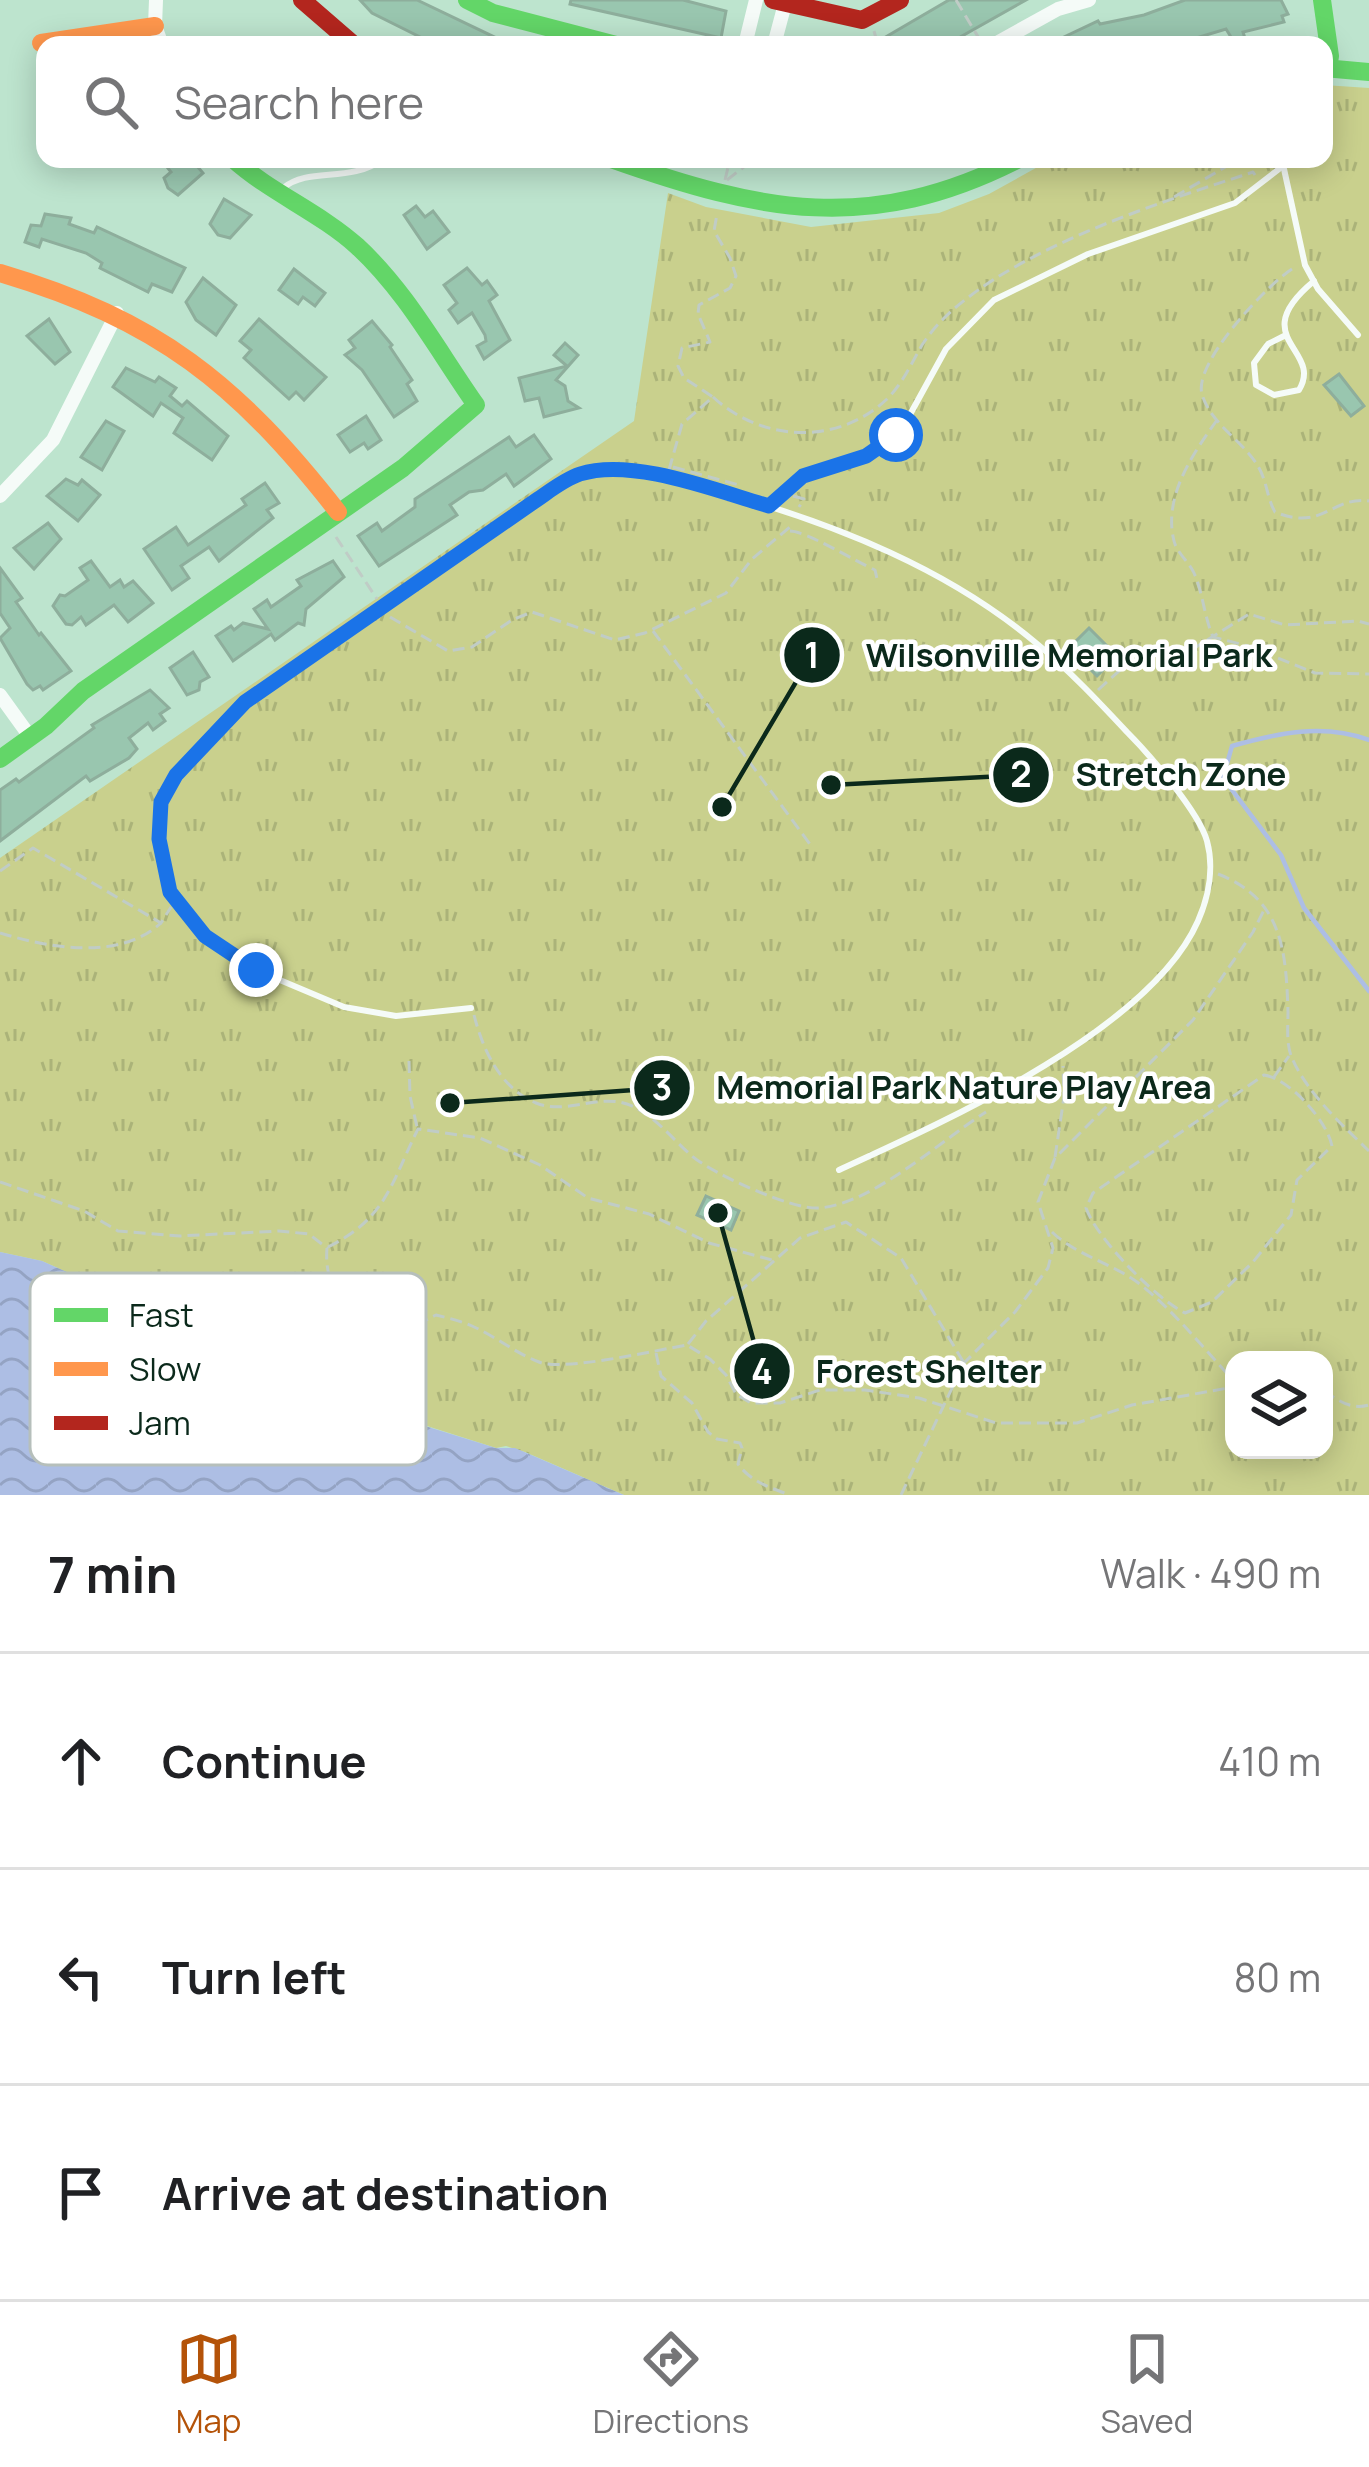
<!DOCTYPE html>
<meta charset="utf-8">
<style>
body{margin:0;font-family:Manrope,sans-serif;background:#f2f2f2;color:#202124}
.controls{position:absolute;right:36px;bottom:36px;display:grid;overflow:hidden;border-radius:24px;box-shadow:0 6px 30px #0003}
.controls button{width:108px;height:108px;display:grid;place-items:center;padding:0;border:0;border-bottom:3px solid #e0e0e0;background:#fff;color:#202124;font:60px sans-serif}
.stop{position:absolute;width:36px;height:36px;margin:-27px;border:9px solid #1a73e8;border-radius:50%;background:#fff}
.stop.end{background:#1a73e8;border-color:#fff;box-shadow:0 3px 12px #0008}
.list{margin:0;padding:0;list-style:none}
h2{display:flex;justify-content:space-between;align-items:center;height:156px;margin:0;padding:0 48px;font-size:51px}
h2 small{font-size:39px;font-weight:400;color:#757577}
.list li{display:grid;grid-template-columns:78px 1fr auto;gap:36px;align-items:center;box-sizing:border-box;height:216px;padding:0 48px;border-top:3px solid #e0e0e0}
.list b{display:block;font-size:45px;white-space:nowrap}
.list em{font-size:39px;font-style:normal;color:#757577}
.icon{flex:none;width:66px;height:66px;fill:none;stroke:currentColor;stroke-width:2;stroke-linecap:round;stroke-linejoin:round}
.map{position:relative;flex:none;width:1369px;height:1495px;overflow:hidden}
.search{position:absolute;background:#fff;box-shadow:0 6px 30px #0003;left:36px;right:36px;top:36px;height:132px;display:flex;align-items:center;gap:30px;box-sizing:border-box;padding:0 42px;border-radius:24px;color:#757577;font-size:45px}
.sheet{height:804px;background:#fff}
nav{display:flex;justify-content:space-around;align-items:center;box-sizing:border-box;height:168px;border-top:3px solid #e0e0e0;background:#fff;font-size:33px;color:#757577}
nav a{display:grid;justify-items:center;gap:6px}
nav .on{color:#b45309}
.map>svg:first-child{display:block}
.park{fill:url(#park-tufts);fill-rule:evenodd}
.water{fill:url(#water-waves)}
.lines{fill:none;stroke-linecap:round;stroke-linejoin:round}
.stream{stroke:#adbee4;stroke-width:4.5}
.building{fill:#99c6af;stroke:#8eae9c;stroke-width:3}
.path{stroke:#c0ccc6;stroke-width:3;stroke-dasharray:12 6;stroke-linecap:butt}
.lane{stroke:#f5fbf8;stroke-width:6}
.street{stroke:#f5fbf8;stroke-width:14}
.fast{stroke:#63d668;stroke-width:18}
.slow{stroke:#ff974d;stroke-width:18}
.jam{stroke:#b3261e;stroke-width:18}
.route{stroke:#1a73e8;stroke-width:15}
.key{fill:#fff;stroke:#b6bfbb;stroke-width:3}
.key-label{font-size:33px;fill:#0b291b}
.leader{fill:none;stroke:#0b291b;stroke-width:4.5}
.callout-dot{fill:#0b291b;stroke:#fff;stroke-width:4.5}
.mark-label{font-size:36px;text-anchor:middle;font-weight:bold;fill:#fff}
.callout-label{font-size:33px;text-anchor:middle;font-weight:bold;fill:#0b291b;stroke:#fff;stroke-width:9;stroke-linejoin:round;paint-order:stroke}
</style>
<div class="map">
<svg width="1369" height="1495" viewBox="0 0 1369 1495">
<defs>
<pattern id="park-tufts" width="24" height="20" patternUnits="userSpaceOnUse" patternTransform="scale(3)"><rect width="24" height="20" fill="#c9d08d"/><path d="M3 7l-1-3M5 7V3M7 7l1-3M15 17l-1-3M17 17v-4M19 17l1-3" fill="none" stroke="#abb379"/></pattern>
<pattern id="water-waves" width="16" height="10" patternUnits="userSpaceOnUse" patternTransform="scale(3)"><rect width="16" height="10" fill="#adbee4"/><path d="M0 5q4-4 8 0t8 0" fill="none" stroke="#94a3c3"/></pattern>
</defs>
<rect width="100%" height="100%" fill="#bde4ce"/>
<!-- park -->
<path class="park" d="M1324,85L1369,88V1495H624L525,1452L506,1446L496,1448L327,1394L276,1364L256,1365L231,1348L202,1343L158,1317L138,1315L94,1292L78,1277L42,1261L0,1252V858L634,421L668,193L706,207L811,227L939,213L989,194L1052,159H1324ZM1234,1360H1324V1450H1234Z"/>
<!-- water -->
<path class="water" d="M0,1252L42,1261L78,1277L94,1292L138,1314L158,1317L202,1343L231,1348L256,1365L284,1367L327,1394L347,1393L371,1410L391,1412L409,1421L496,1448H515L624,1495H0Z"/>
<g class="lines">
<!-- stream -->
<path class="stream" d="M1369,740C1323,723 1278,733 1232,746L1223,778L1281,855L1304,908L1369,991"/>
</g>
<!-- building -->
<g class="building">
<path d="M360,0H417L511,45H429L430,42L372,13Z"/>
<path d="M571,0H683L726,11L721,38L570,4Z"/>
<path d="M949,0H1026L946,45H872Z"/>
<path d="M1185,0H1281L1288,14L1282,16L1284,22L1243,32L1247,45H1236L1226,29L1196,38L1198,45H1047L1098,21L1100,24L1144,15Z"/>
<path d="M177,159H191L203,173L178,195L168,188L164,178L171,172L167,167Z"/>
<path d="M224,199L251,215L230,238L218,235L210,224Z"/>
<path d="M416,206L425,217L433,211L449,232L427,249L404,215Z"/>
<path d="M45,214L71,218L69,224L94,233L97,227L185,268L172,292L152,284L148,292L100,268L102,263L86,253L42,239L39,247L25,242L31,225L41,226Z"/>
<path d="M467,268L482,285L487,281L497,295L489,301L510,340L484,359L477,346L486,341L485,335L472,313L458,323L449,310L457,303L444,285Z"/>
<path d="M294,269L325,293L315,306L303,297L298,304L279,290Z"/>
<path d="M203,278L236,305L216,335L196,320L186,302Z"/>
<path d="M49,319L70,352L55,364L27,336Z"/>
<path d="M259,319L326,377L304,400L296,392L289,399L244,358L251,350L240,341Z"/>
<path d="M372,321L392,345L390,347L412,380L407,384L417,401L394,417L362,370L345,355L355,348L349,340Z"/>
<path d="M565,343L578,355L556,380L565,386L568,401L579,408L544,417L539,398L525,401L519,378L567,366L554,355Z"/>
<path d="M126,368L155,382L159,377L176,388L170,396L182,406L187,401L228,436L212,460L174,433L183,418L161,403L153,416L113,387Z"/>
<path d="M1339,374L1364,406L1351,416L1324,385Z"/>
<path d="M366,416L381,440L368,449L364,443L350,452L338,435Z"/>
<path d="M106,421L124,431L102,470L81,457Z"/>
<path d="M534,435L551,459L514,486L506,474L483,490L469,492L450,505L457,515L379,566L358,536L377,523L382,531L415,507V499L509,437L516,447Z"/>
<path d="M66,479L78,485L82,480L100,495L78,521L47,496Z"/>
<path d="M265,483L279,503L267,510L273,518L219,561L209,547L181,566L189,578L172,590L144,549L176,527L188,545L246,505L242,499Z"/>
<path d="M48,523L61,539L34,569L14,548Z"/>
<path d="M91,561L110,587L120,580L124,587L133,581L153,603L128,622L114,605L86,625L81,617L72,625L66,624L53,606L60,595L65,596L88,580L80,568Z"/>
<path d="M333,561L344,577L306,609L304,625L298,623L275,640L271,634L233,661L216,636L231,626L234,630L243,623L268,629L254,609L267,600L271,607L301,586L297,580Z"/>
<path d="M0,568L22,598L16,602L39,635L41,633L71,671L43,690L40,686L33,690L27,684L0,638L10,628L0,613Z"/>
<path d="M1089,628L1117,656L1097,676L1069,648Z"/>
<path d="M193,652L209,677L200,682L199,690L187,695L170,668Z"/>
<path d="M150,690L169,708L160,714L165,721L153,730L148,723L129,738L137,749L129,758L90,781L86,776L0,841V790L16,779L19,782L94,728L92,725Z"/>
<path d="M706,1196L739,1211L731,1230L697,1215Z"/>
</g>
<g class="lines">
<!-- path -->
<g class="path">
<path d="M956,0L980,40"/>
<path d="M874,31L878,45"/>
<path d="M725,180L730,159"/>
<path d="M727,180L754,159"/>
<path d="M1174,197L1239,159"/>
<path d="M1292,269C1267,285 1193,363 1202,394C1210,424 1245,442 1259,468C1267,482 1267,498 1275,512C1323,532 1331,496 1369,501"/>
<path d="M713,397C762,442 837,446 887,399C903,383 911,364 922,345C941,316 967,297 996,278C1071,232 1158,203 1241,176L1253,172L1255,175"/>
<path d="M1217,420C1192,455 1163,497 1174,541C1177,553 1189,562 1194,573C1203,593 1204,616 1213,637L1248,646L1315,673L1369,674"/>
<path d="M673,467L739,485"/>
<path d="M669,470L682,424L713,397L684,378L678,366L682,348L710,342L698,314L699,305L730,288L736,276L730,258L714,231L717,214"/>
<path d="M793,496L804,499L799,507"/>
<path d="M790,531C806,531 855,561 875,570L878,583"/>
<path d="M336,537L377,599"/>
<path d="M390,617L448,651L472,647L512,620L532,612L615,640L645,633L726,593L752,559L791,526"/>
<path d="M653,631L812,847"/>
<path d="M1098,690L1137,655L1150,650L1169,652L1196,647L1249,614L1285,625L1358,621L1369,624"/>
<path d="M0,871L33,848L161,923L171,907"/>
<path d="M1218,874C1283,899 1286,952 1288,1012C1288,1026 1286,1045 1292,1058C1307,1093 1342,1125 1369,1151"/>
<path d="M0,933C50,948 119,961 161,923"/>
<path d="M474,1015C483,1050 500,1088 536,1103C565,1115 597,1094 627,1104C653,1113 672,1139 692,1156C713,1174 792,1210 819,1208C873,1204 940,1141 986,1112"/>
<path d="M409,1061L410,1096L417,1127"/>
<path d="M1264,1075C1290,1079 1327,1121 1332,1146L1297,1180L1291,1215L1253,1262L1212,1302L1185,1313C1155,1298 1097,1239 1086,1208L1093,1193Z"/>
<path d="M1274,1077L1289,1056"/>
<path d="M1055,1157L1064,1097L1063,1066"/>
<path d="M0,1182L84,1211L118,1231L180,1236L279,1231L309,1234L327,1248C323,1296 355,1320 397,1334L436,1315C448,1318 461,1321 472,1326C495,1336 515,1353 539,1362C562,1372 657,1350 687,1345L710,1359L726,1375L736,1394L751,1403H780L820,1390H865L919,1398L996,1423H1077L1132,1405L1234,1387"/>
<path d="M1052,1232C1077,1256 1113,1263 1141,1285C1175,1312 1204,1349 1234,1381"/>
<path d="M328,1247C387,1218 391,1183 418,1129L480,1138L540,1165L588,1198L649,1214L709,1243L772,1260"/>
<path d="M688,1344L706,1321L800,1238L846,1222L901,1258L964,1363"/>
<path d="M656,1353L661,1376L692,1403L708,1432L717,1439L740,1443L742,1448L738,1464C751,1482 771,1488 790,1495"/>
<path d="M1324,1391C1339,1401 1351,1410 1369,1405"/>
<path d="M901,1495L964,1363L1015,1312L1048,1268L1053,1248L1038,1202L1055,1158L1193,1020L1253,932L1265,908"/>
</g>
<!-- lane -->
<g class="lane">
<path d="M1284,169L1305,265L1318,289L1358,335"/>
<path d="M283,188C310,166 349,184 383,159"/>
<path d="M1284,336L1268,344L1254,363L1256,385L1274,395L1299,390C1324,349 1244,339 1314,281"/>
<path d="M769,506L803,476L883,447L907,420L946,349L994,300L1088,254L1235,203L1292,159"/>
<path d="M471,1008L396,1016L344,1007L256,970L205,936L170,892L159,839L161,802L176,775L245,702L538,499C559,486 578,470 604,470C646,469 688,483 728,494C837,525 948,569 1036,643C1069,670 1098,701 1127,732C1149,754 1199,812 1207,841C1214,867 1209,896 1198,921C1150,1030 944,1122 839,1170"/>
</g>
<!-- street -->
<g class="street">
<path d="M156,0L155,26L162,45"/>
<path d="M745,45L756,0"/>
<path d="M774,45L786,0"/>
<path d="M993,45L1058,9L1089,0"/>
<path d="M0,496L53,440L117,313"/>
<path d="M0,695L31,738"/>
</g>
<!-- fast -->
<g class="fast">
<path d="M467,0L493,13L616,45"/>
<path d="M1322,0L1330,56L1328,68"/>
<path d="M1324,68L1369,72"/>
<path d="M611,159C761,212 870,235 1019,159"/>
<path d="M0,759L46,726L83,691L403,468L476,405C438,351 406,291 357,246C319,212 271,193 233,159"/>
</g>
<!-- slow -->
<g class="slow">
<path d="M41,43L155,26"/>
<path d="M0,273C158,320 237,383 338,512"/>
</g>
<!-- jam -->
<g class="jam">
<path d="M302,0L354,45"/>
<path d="M773,0L862,20L900,0"/>
</g>
</g>
<g class="lines">
<!-- route -->
<path class="route" d="M256,970L205,936L170,892L159,839L161,802L176,775L245,702L538,499C551,490 565,479 580,474C632,457 717,491 769,506L803,476L866,456L896,435"/>
</g>
<!-- legend -->
<rect x="30" y="1273" width="396" height="192" rx="18" class="key"/>
<rect x="54" y="1308" width="54" height="14" fill="#63d668"/>
<rect x="54" y="1362" width="54" height="14" fill="#ff974d"/>
<rect x="54" y="1416" width="54" height="14" fill="#b3261e"/>
<g class="key-label">
<text x="129" y="1327">Fast</text>
<text x="129" y="1381">Slow</text>
<text x="129" y="1435">Jam</text>
</g>
<!-- callouts -->
<path class="leader" d="M722 807L812 655M831 785L1021 775M450 1103L662 1088M718 1213L762 1371"/>
<g class="callout-dot">
<circle cx="722" cy="807" r="12"/>
<circle cx="831" cy="785" r="12"/>
<circle cx="450" cy="1103" r="12"/>
<circle cx="718" cy="1213" r="12"/>
<circle cx="812" cy="655" r="30"/>
<circle cx="1021" cy="775" r="30"/>
<circle cx="662" cy="1088" r="30"/>
<circle cx="762" cy="1371" r="30"/>
</g>
<g class="mark-label">
<text x="812" y="668">1</text>
<text x="1021" y="787">2</text>
<text x="662" y="1100">3</text>
<text x="762" y="1384">4</text>
</g>
<g class="callout-label">
<text x="1069" y="667">Wilsonville Memorial Park</text>
<text x="1181" y="786">Stretch Zone</text>
<text x="964" y="1099">Memorial Park Nature Play Area</text>
<text x="929" y="1383">Forest Shelter</text>
</g>
</svg>
<div class="controls">
<button><svg class="icon" aria-label="layers" viewBox="0 0 24 24"><path d="M12 4l9 5-9 5-9-5zM3 14l9 5 9-5"/></svg></button>
</div>
<div class="stop" style="left:896px;top:435px"></div>
<div class="stop end" style="left:256px;top:970px"></div>
<div class="search"><svg class="icon" aria-label="search" viewBox="0 0 24 24"><circle cx="10" cy="10" r="6"/><path d="M15 15l6 6"/></svg>Search here</div>
</div>
<section class="sheet">
<h2>7 min<small>Walk · 490 m</small></h2>
<ul class="list">
<li><svg class="icon" aria-label="ahead" viewBox="0 0 24 24"><path d="M12 20V5M6 11l6-6 6 6"/></svg><div><b>Continue</b></div><em>410 m</em></li>
<li><svg class="icon" aria-label="left" viewBox="0 0 24 24"><path d="M17 20v-9H6M10 6l-5 5 5 5"/></svg><div><b>Turn left</b></div><em>80 m</em></li>
<li><svg class="icon" aria-label="arrive" viewBox="0 0 24 24"><path d="M6 21V4h12l-3 4 3 4H6"/></svg><div><b>Arrive at destination</b></div></li>
</ul>
</section>
<nav>
<a class="on"><svg class="icon" aria-label="map" viewBox="0 0 24 24"><path d="M3 6l6-2 6 2 6-2v14l-6 2-6-2-6 2zM9 4v14M15 6v14"/></svg>Map</a>
<a><svg class="icon" aria-label="directions" viewBox="0 0 24 24"><path d="M12 3l9 9-9 9-9-9zM9 14v-3h6M13 9l2 2-2 2"/></svg>Directions</a>
<a><svg class="icon" aria-label="saved" viewBox="0 0 24 24"><path d="M7 4h10v16l-5-4-5 4z"/></svg>Saved</a>
</nav>
